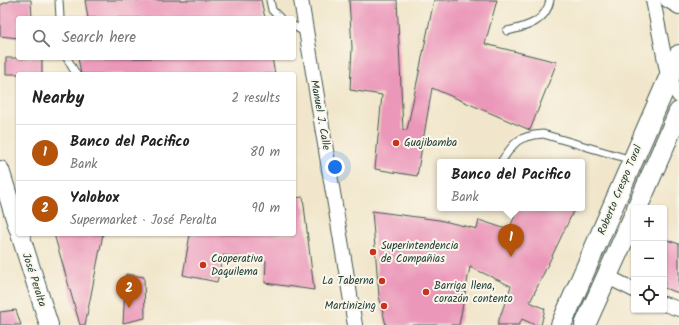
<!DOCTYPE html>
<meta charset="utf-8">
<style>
body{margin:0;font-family:Kalam,sans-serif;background:#f2f2f2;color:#222}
.controls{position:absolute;right:12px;bottom:12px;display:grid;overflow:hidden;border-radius:4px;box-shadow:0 1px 3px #0004}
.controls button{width:36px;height:36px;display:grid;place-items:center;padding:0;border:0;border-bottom:1px solid #e0e0e0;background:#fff;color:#222;font:20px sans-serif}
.you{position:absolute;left:335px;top:167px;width:14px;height:14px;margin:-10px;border:3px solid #fff;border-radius:50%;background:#1a73e8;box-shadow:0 0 0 6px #1a73e833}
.badge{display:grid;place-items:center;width:26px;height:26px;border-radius:50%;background:#b45309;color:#fff;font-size:13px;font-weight:700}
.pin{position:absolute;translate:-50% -33px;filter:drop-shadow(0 1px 2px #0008)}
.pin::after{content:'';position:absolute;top:21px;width:14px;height:12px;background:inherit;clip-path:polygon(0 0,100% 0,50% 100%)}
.popup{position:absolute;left:437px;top:159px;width:148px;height:52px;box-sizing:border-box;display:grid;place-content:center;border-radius:4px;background:#fff;filter:drop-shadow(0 1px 3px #0005);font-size:13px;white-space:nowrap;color:#767676}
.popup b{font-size:15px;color:#222}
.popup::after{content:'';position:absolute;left:50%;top:100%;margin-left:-8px;border:8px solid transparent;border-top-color:#fff}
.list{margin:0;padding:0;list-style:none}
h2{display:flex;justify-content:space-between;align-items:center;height:52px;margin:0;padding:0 16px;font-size:17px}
h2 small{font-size:13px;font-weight:400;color:#767676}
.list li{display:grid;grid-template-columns:26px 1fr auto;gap:12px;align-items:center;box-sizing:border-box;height:56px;padding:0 16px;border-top:1px solid #e0e0e0}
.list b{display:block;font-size:15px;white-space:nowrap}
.list p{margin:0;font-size:13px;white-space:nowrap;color:#767676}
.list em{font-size:13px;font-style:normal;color:#767676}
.icon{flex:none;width:22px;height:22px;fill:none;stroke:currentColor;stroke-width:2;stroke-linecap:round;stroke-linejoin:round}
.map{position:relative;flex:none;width:679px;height:325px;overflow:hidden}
.search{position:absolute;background:#fff;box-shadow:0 1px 3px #0004;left:16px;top:16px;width:280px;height:44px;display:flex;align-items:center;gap:10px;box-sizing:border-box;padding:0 14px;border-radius:4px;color:#767676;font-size:15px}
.panel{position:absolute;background:#fff;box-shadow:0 1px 3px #0004;left:16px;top:72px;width:280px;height:164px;border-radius:4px}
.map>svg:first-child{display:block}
.building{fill:#eb97b9}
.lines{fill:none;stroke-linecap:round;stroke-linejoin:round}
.service-casing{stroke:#3e564b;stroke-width:9}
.minor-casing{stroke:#3e564b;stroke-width:16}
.tertiary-casing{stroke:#3e564b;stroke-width:20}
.secondary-casing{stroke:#3e564b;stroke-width:22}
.service{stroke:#fff;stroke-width:7}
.minor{stroke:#fff;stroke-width:14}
.tertiary{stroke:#fff;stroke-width:18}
.secondary{stroke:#fff;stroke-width:20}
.poi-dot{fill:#c8321e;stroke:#fbf7ec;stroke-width:1.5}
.labels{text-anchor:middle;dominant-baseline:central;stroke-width:4;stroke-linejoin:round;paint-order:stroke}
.street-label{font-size:11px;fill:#1f3d34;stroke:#fbf7ec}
.poi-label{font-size:11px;fill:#1f3d34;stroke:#fbf7ec;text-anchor:start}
</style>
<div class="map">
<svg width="679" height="325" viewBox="0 0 679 325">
<rect width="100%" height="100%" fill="#fbf7ec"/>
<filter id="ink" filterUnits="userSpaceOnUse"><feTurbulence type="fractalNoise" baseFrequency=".025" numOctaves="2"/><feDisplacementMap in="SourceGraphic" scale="8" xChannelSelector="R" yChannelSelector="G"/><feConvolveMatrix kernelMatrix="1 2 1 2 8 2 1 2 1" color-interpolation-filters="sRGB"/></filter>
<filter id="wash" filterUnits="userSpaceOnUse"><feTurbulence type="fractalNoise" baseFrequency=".012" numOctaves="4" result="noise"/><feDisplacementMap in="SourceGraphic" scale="16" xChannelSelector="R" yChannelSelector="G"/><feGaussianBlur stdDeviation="0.9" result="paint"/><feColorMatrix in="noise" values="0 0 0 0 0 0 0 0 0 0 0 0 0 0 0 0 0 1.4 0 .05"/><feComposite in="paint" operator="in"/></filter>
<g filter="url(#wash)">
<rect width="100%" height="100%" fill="#f1e6cb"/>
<g id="blocks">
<!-- building -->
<g class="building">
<path d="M13,0H31L32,18H18V38L0,36V5Z"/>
<path d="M85,0H261L265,18H88Z"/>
<path d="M349,0H397L403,130H407L434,0H497L485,44L557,62L530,130L432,88L417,176L375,169L382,95L350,90L352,47Z"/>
<rect x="6" y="58" width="36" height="16"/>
<path d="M78,58H272L275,74H81Z"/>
<path d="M303,197L314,290L265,283L266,261L223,255L217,282L183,275L190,234H294V198Z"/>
<path d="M518,208H575L530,302L545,309L541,325H535L522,319L519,325H497L511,286L470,267L459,325H386L379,296L372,211L439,220L477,229L479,220L509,230Z"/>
<path d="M54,234H103L85,325H80Z"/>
<path d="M664,239L679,244V293L664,288Z"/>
<path d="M126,274L144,277L145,318L123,323Z"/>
<path d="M16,310L21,325H0V312Z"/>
</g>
</g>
</g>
<g filter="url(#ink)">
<use href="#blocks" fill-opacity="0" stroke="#3e564b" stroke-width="1"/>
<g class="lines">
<defs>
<g id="service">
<path d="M59,0L60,18"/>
<path d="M270,0L272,10L280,18"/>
<path d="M294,26L306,33"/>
<path d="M507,31C526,27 546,22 550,0"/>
<path d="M67,58L76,74"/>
<path d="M501,162C514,142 518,136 543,134L632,160"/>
</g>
<g id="minor">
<path d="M301,0L355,325"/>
<path d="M653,0L668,76L679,96"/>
<path d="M667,0L679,7"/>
<path d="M608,277L634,290"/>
<path d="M664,304L679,309"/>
</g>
<g id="tertiary">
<path d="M0,170L18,228"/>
<path d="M20,234L49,325"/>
</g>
<g id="secondary">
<path d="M637,208L679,112"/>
<path d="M561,325L679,55"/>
<path d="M585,325L634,216"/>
</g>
</defs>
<!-- service casing -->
<use href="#service" class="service-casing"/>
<!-- minor casing -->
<use href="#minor" class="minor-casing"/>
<!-- tertiary casing -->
<use href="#tertiary" class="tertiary-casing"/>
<!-- secondary casing -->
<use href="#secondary" class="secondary-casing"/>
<!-- service -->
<use href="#service" class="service"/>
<!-- minor -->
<use href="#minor" class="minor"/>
<!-- tertiary -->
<use href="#tertiary" class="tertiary"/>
<!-- secondary -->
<use href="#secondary" class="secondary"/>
</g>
</g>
<!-- markers -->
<g class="poi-dot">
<circle cx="396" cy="143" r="4"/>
<circle cx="373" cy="252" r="4"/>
<circle cx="203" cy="265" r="4"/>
<circle cx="382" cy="281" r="4"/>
<circle cx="426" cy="292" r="4"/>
<circle cx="384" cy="306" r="4"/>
</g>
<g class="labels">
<!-- street labels -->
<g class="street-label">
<text transform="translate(320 115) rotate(80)">Manuel J. Calle</text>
<text transform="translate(620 190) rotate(-67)">Roberto Crespo Toral</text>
<text transform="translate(34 280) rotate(72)">José Peralta</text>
</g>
<!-- poi labels -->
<g class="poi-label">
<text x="404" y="143">Guajibamba</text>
<text x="381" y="246">Superintendencia<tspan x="381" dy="13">de Compañias</tspan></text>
<text x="211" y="259">Cooperativa<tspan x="211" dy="13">Daquilema</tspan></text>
<text x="374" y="281" text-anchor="end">La Taberna</text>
<text x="434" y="286">Barriga llena,<tspan x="434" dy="13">corazón contento</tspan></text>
<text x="376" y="306" text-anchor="end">Martinizing</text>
</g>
</g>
</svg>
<div class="controls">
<button>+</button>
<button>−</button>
<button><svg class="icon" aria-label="locate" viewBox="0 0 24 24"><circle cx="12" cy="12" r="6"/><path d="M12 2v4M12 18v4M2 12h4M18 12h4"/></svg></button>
</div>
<div class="you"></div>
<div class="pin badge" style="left:511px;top:257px">1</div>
<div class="popup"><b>Banco del Pacifico</b>Bank</div>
<div class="pin badge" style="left:129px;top:308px">2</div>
<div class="search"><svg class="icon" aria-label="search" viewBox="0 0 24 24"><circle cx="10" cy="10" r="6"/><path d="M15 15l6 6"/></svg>Search here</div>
<section class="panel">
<h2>Nearby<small>2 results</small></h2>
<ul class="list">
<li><span class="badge">1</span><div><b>Banco del Pacifico</b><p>Bank</p></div><em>80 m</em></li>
<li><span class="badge">2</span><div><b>Yalobox</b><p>Supermarket · José Peralta</p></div><em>90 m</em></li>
</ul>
</section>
</div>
